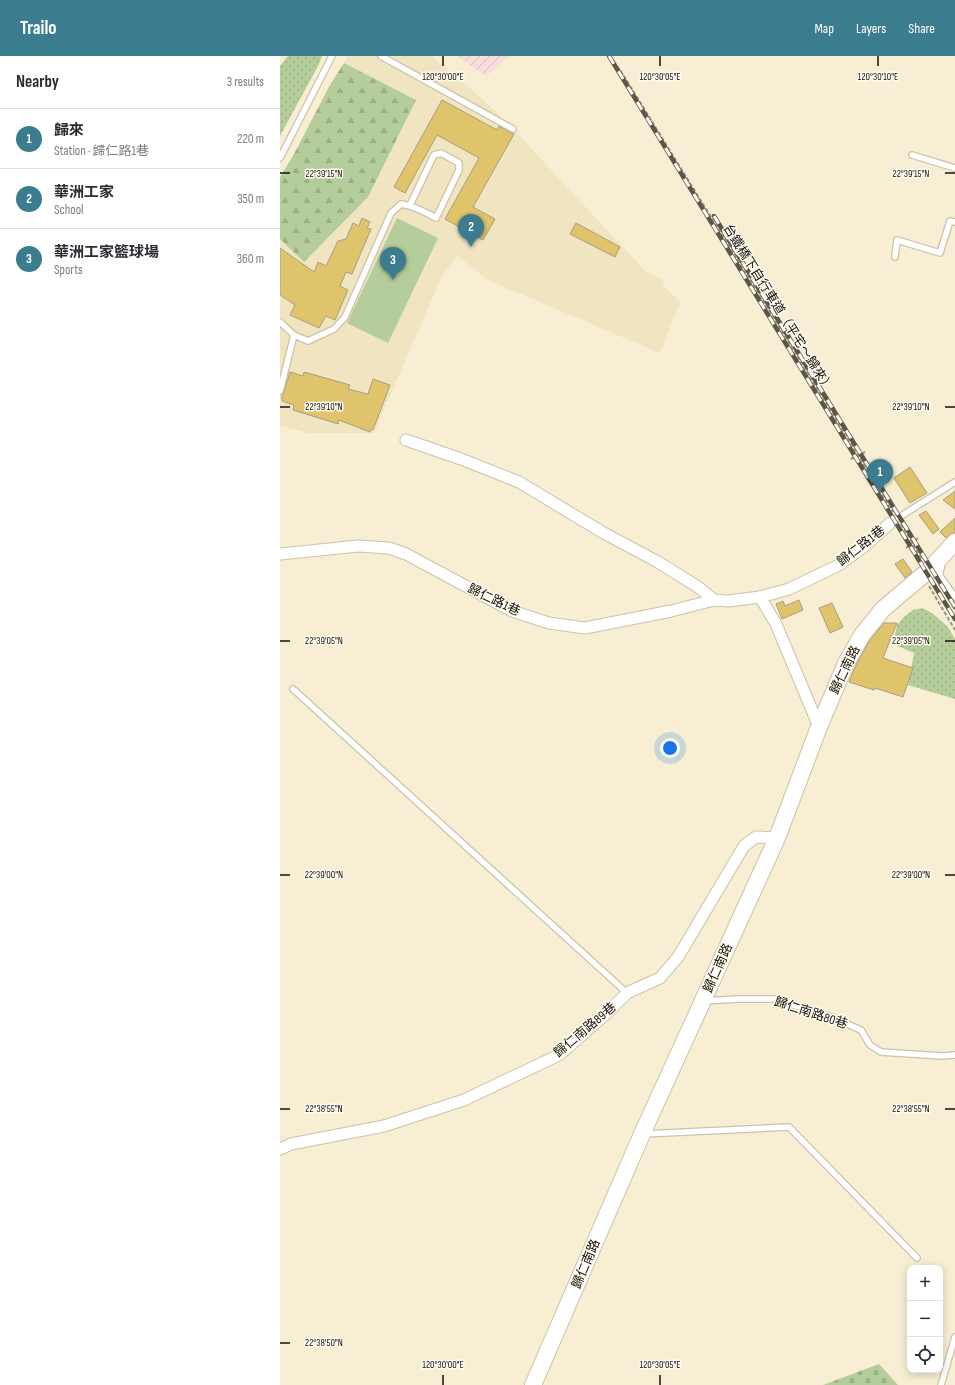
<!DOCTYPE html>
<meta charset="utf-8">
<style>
body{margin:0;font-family:"Sofia Sans Condensed","Noto Sans TC",sans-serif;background:#f2f2f3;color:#2b2b33}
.controls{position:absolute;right:12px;bottom:12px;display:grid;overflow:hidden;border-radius:8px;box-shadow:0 2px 10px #0003}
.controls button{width:36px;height:36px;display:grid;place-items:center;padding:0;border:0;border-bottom:1px solid #e1e1e2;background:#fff;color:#2b2b33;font:20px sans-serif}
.you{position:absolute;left:390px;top:692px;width:14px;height:14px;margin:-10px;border:3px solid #fff;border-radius:50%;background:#1a73e8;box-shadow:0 0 0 6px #1a73e833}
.badge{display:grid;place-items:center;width:26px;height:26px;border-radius:50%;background:#3b7c8e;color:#fff;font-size:13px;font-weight:700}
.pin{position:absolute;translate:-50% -33px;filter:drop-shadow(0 1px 2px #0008)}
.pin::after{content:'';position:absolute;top:21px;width:14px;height:12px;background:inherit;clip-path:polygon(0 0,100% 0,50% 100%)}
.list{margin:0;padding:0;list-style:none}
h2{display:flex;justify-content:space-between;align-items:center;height:52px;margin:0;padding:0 16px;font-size:17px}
h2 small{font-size:13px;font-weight:400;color:#7c7c81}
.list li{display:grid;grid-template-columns:26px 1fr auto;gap:12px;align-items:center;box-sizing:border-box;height:60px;padding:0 16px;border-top:1px solid #e1e1e2}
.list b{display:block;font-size:15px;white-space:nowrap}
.list p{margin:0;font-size:13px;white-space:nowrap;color:#7c7c81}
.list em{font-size:13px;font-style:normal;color:#7c7c81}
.icon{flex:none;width:22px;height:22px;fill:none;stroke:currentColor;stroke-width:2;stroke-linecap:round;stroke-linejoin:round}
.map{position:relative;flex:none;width:675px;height:1329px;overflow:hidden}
header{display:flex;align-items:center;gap:24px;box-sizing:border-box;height:56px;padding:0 20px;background:#3b7c8e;color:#fff}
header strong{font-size:19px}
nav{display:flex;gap:22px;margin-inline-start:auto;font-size:14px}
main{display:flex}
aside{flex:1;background:#fff}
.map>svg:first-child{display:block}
.industrial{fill:url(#industrial-furrows)}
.built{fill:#f0e4c1}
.grass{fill:url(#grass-dots)}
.forest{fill:url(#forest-firs)}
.cemetery{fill:url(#cemetery-stones)}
.garden{fill:#b4cd9b}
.building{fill:#e0c46c;stroke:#a69d84}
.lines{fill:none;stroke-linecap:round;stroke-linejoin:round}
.lane-casing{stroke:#cbc2a8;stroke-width:8}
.street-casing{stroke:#cbc2a8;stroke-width:13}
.secondary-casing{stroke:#cbc2a8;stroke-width:18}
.path{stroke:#9b9481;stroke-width:2;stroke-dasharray:4 2;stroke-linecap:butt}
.lane{stroke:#fff;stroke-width:5.5}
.street{stroke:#fff;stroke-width:11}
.secondary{stroke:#fff;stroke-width:16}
.rail-casing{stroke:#5b5648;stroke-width:4.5}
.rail{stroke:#fffbf1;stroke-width:3;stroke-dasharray:9;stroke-linecap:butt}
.ticks{fill:none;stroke:#151209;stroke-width:1.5}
.labels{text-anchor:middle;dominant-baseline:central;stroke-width:3;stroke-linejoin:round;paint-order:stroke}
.street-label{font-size:13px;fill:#151209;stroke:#fffbf1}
.ticks-label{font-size:10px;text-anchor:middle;fill:#151209;stroke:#fffbf1;stroke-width:3;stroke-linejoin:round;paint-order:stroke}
</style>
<header>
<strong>Trailo</strong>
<nav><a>Map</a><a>Layers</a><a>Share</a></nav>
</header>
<main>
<aside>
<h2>Nearby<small>3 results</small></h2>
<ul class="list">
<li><span class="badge">1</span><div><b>歸來</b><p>Station · 歸仁路1巷</p></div><em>220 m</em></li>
<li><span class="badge">2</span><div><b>華洲工家</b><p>School</p></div><em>350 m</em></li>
<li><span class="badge">3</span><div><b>華洲工家籃球場</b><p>Sports</p></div><em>360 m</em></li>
</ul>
</aside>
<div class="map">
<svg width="675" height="1329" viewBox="0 0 675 1329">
<defs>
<pattern id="industrial-furrows" width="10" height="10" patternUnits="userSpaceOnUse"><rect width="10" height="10" fill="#f8dddb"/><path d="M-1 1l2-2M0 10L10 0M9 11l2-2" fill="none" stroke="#d4bdbb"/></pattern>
<pattern id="grass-dots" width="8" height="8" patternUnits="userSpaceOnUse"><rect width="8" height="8" fill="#b4cd9b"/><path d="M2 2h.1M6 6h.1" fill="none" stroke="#9aaf84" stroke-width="1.8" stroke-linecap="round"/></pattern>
<pattern id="forest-firs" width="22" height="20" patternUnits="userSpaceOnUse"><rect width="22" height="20" fill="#b4cd9b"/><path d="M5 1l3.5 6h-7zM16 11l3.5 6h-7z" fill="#9aaf84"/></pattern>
<pattern id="cemetery-stones" width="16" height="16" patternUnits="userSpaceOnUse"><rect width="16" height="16" fill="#b4cd9b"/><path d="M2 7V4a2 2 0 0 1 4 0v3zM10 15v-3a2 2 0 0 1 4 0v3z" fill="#9aaf84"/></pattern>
</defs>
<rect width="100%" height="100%" fill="#f7eed3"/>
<!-- industrial -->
<path class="industrial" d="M177,0H230L206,20Z"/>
<!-- built -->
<path class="built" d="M67,0H151L199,40L233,73L365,215L384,225L383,230L400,246L380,297L208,224L177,200L161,222L94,377H29L0,370V183L24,206L136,44L64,7Z"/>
<!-- grass -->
<g class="grass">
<path d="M8,0H42L38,10L0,80V10Z"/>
<path d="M642,552L652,557L668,571L675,583V643L628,629L634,597L613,588L617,569L624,561L633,554Z"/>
</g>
<!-- forest -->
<path class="forest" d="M64,7L136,44L88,141L24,206L0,183V121L14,98L50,29Z"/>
<!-- cemetery -->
<path class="cemetery" d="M599,1308L618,1329H543Z"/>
<!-- garden -->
<path class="garden" d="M117,162L158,182L108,287L67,267Z"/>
<!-- building -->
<g class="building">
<path d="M162,44L217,74L219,70L234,78L193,151L215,163L203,184L165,163L199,102L157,79L125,137L114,131Z"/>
<path d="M82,162L90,166L87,172L91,173L72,218L66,216L60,230L68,234L55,264L46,260L39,272L10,259L15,249L0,239V192L34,216L38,206L46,210L58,185L66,183L73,167L79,170Z"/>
<path d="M296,167L340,191L335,201L290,178Z"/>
<path d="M10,316L23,320L24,316L70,329L68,333L88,338L93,323L110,329L93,374L91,373L90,376L59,364L58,368L13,354L14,349L2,345V340L4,336Z"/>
<path d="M630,411L647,437L630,447L614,422Z"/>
<path d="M675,435V453L663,444Z"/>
<path d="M646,455L659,473L653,478L639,459Z"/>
<path d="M675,462V476L666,482L660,476Z"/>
<path d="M623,503L632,516L625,522L615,508Z"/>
<path d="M519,544L523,554L502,563L496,548L503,545L505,550Z"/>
<path d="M552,547L563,571L550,577L539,552Z"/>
<path d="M604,567H617L603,602L633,612L623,641L595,632L594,634L569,626L575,611L589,585Z"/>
</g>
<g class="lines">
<defs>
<g id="lane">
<path d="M101,0L233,73"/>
<path d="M632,99L675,112"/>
<path d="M0,102L52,0"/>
<path d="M615,201L617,184L660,197L670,165L675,166"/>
<path d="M0,266L14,279L28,285L54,273L65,261L111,157L121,148C134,150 144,155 156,162L179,114V107L161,97L154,99L130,149"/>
<path d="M0,335L14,279"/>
<path d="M610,467L675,426"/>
<path d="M661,506C663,511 659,515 660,520L675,541"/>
<path d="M13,633L347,937"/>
<path d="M425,945L458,943H494L549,960L581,974L590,989L601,996L662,1000L675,999"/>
<path d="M364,1078L509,1071L637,1202"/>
<path d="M661,1329L675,1281"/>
</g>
<g id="street">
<path d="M126,384L181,403L239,426L322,476L378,506L418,531L434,544"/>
<path d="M0,498L78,490L109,492L126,498L232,555L269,567L305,572L391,555L434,544L448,545L480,541L496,568L539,671"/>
<path d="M480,541L509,533L559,509L586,489L610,467"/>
<path d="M0,1093L11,1088L104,1070L184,1044L279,999L328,956L347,937L380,922L398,901L464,790L476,781L497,782"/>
</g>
<path id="secondary" d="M253,1329L362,1078L497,782L539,671L566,607L582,579L603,553L648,515L675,486"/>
</defs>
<!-- lane casing -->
<use href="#lane" class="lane-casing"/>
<!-- street casing -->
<use href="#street" class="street-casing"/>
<!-- secondary casing -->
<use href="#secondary" class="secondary-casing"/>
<!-- path -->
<g class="path">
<path d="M330,0L342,17L613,456"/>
<path d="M571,403L585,396"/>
<path d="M621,468L642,504"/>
<path d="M626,492L638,482"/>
<path d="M649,530L675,574"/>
</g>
<!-- lane -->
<use href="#lane" class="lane"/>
<!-- street -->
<use href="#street" class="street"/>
<!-- secondary -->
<use href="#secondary" class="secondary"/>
<defs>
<g id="rail">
<path d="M329,0L675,563"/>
<path d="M434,160L675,551"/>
</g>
</defs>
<!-- rail casing -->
<use href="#rail" class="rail-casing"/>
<!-- rail -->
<use href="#rail" class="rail"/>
</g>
<!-- ticks -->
<path class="ticks" d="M163,0V10M380,0V10M598,0V10M0,117H10M665,117H675M0,351H10M665,351H675M0,585H10M665,585H675M0,819H10M665,819H675M0,1053H10M665,1053H675M0,1287H10M163,1319V1329M380,1319V1329"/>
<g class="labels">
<!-- street labels -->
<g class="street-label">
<text transform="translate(498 252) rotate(58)">台鐵橋下自行車道（平宅～歸來）</text>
<text transform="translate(581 490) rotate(-38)">歸仁路1巷</text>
<text transform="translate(214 544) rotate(26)">歸仁路1巷</text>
<text transform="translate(565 614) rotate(-64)">歸仁南路</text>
<text transform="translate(438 912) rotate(-66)">歸仁南路</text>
<text transform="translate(531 957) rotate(18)">歸仁南路80巷</text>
<text transform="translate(305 974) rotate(-40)">歸仁南路89巷</text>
<text transform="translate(306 1208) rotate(-67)">歸仁南路</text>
</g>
</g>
<g class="ticks-label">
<text x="163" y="24">120°30'00"E</text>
<text x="380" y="24">120°30'05"E</text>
<text x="598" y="24">120°30'10"E</text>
<text x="44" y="121">22°39'15"N</text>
<text x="631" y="121">22°39'15"N</text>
<text x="44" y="354">22°39'10"N</text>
<text x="631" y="354">22°39'10"N</text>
<text x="44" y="588">22°39'05"N</text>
<text x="631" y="588">22°39'05"N</text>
<text x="44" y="822">22°39'00"N</text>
<text x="631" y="822">22°39'00"N</text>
<text x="44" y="1056">22°38'55"N</text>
<text x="631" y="1056">22°38'55"N</text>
<text x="44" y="1290">22°38'50"N</text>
<text x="163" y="1312">120°30'00"E</text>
<text x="380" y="1312">120°30'05"E</text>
</g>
</svg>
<div class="controls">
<button>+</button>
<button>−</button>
<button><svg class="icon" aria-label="locate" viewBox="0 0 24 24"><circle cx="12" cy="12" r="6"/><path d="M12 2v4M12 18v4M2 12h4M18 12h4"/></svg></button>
</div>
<div class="you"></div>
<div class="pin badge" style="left:600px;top:436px">1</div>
<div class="pin badge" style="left:191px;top:191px">2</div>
<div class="pin badge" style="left:113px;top:224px">3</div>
</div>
</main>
